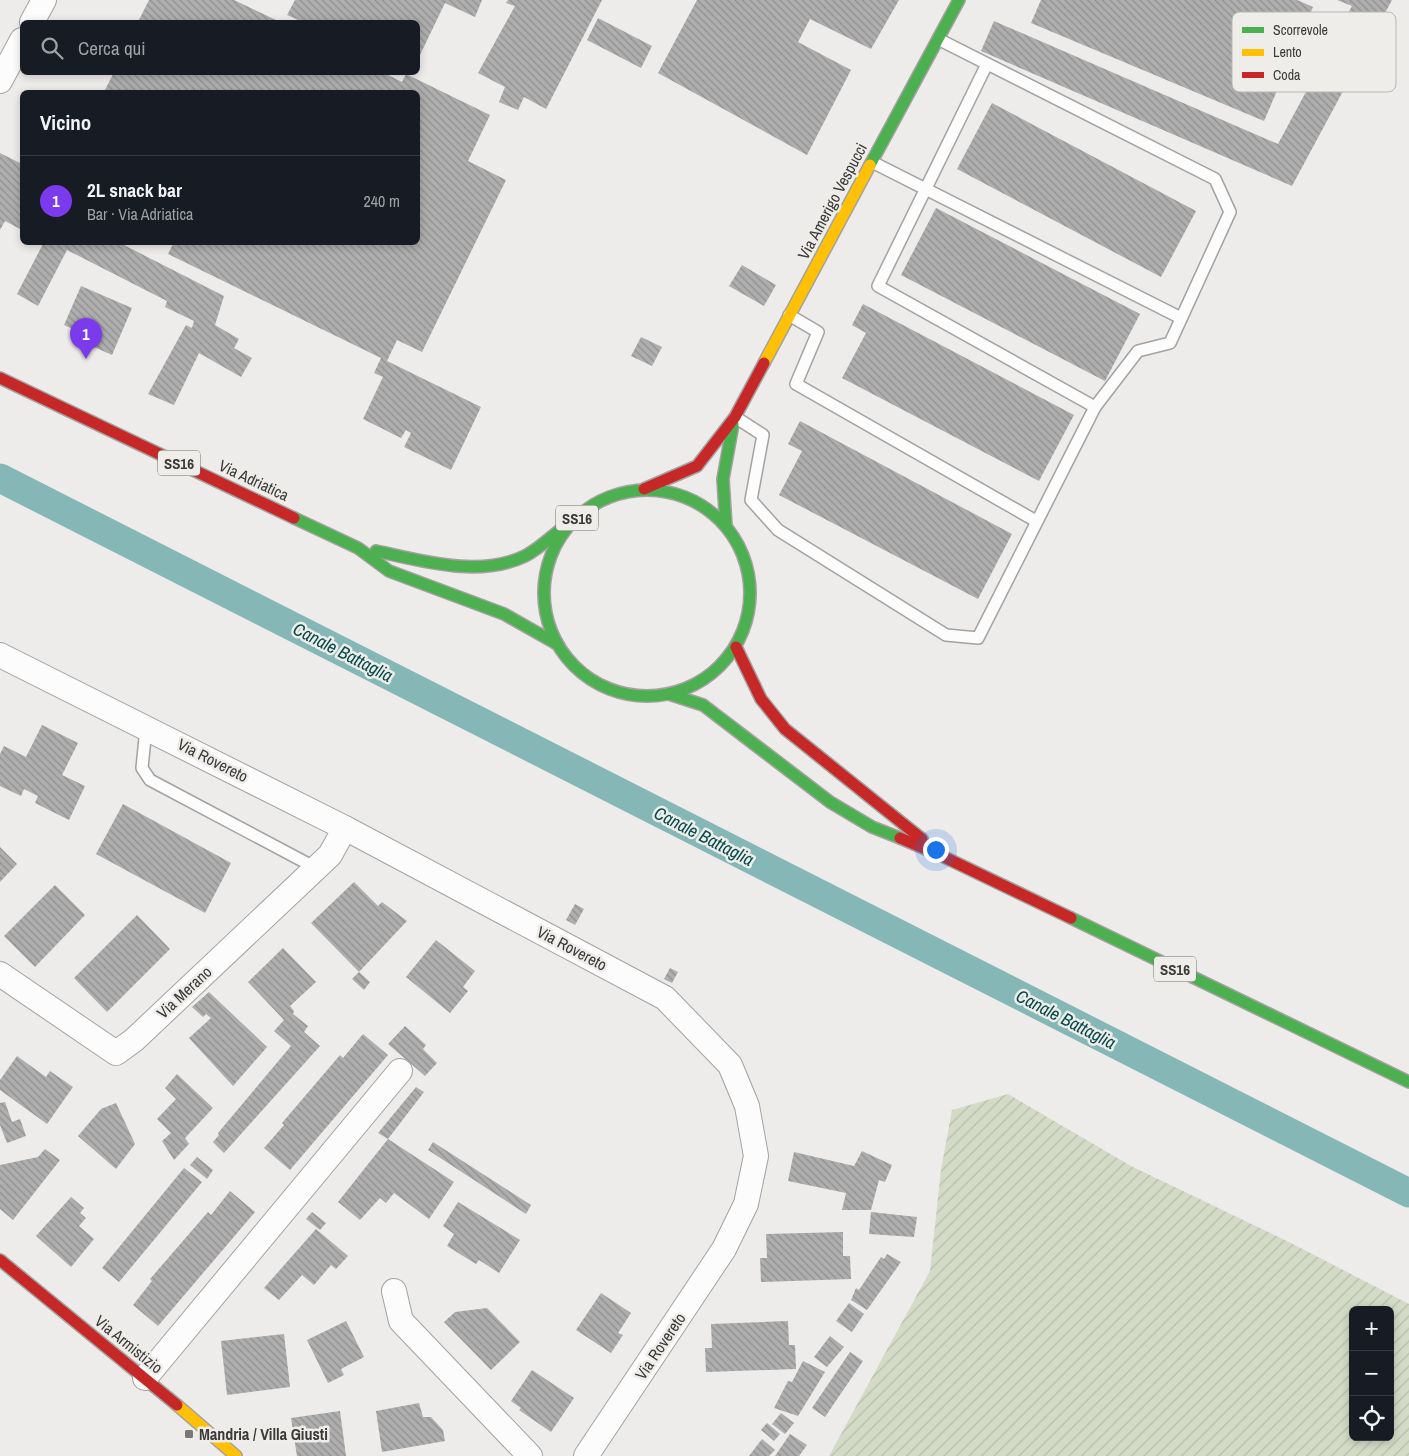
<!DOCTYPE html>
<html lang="it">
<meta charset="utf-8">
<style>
body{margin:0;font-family:"Archivo Narrow",sans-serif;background:#20242c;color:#f1f3f6}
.controls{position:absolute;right:15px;bottom:15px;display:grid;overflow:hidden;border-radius:8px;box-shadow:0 2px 8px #0003}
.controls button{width:45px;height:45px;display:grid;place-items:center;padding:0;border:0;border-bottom:1px solid #363941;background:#171b24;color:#f1f3f6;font:25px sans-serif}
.you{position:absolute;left:935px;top:849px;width:18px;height:18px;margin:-12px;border:4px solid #fff;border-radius:50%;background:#1a73e8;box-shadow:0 0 0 8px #1a73e833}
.badge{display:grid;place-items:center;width:32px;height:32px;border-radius:50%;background:#7c3aed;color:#fff;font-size:16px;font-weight:700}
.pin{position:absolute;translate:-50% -41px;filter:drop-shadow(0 1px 2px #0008)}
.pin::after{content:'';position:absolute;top:26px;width:18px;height:15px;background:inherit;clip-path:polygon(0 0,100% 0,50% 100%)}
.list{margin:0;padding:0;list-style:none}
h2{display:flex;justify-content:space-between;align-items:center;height:65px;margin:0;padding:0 20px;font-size:21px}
h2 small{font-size:16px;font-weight:400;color:#9ea1a6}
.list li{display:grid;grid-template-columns:32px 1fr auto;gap:15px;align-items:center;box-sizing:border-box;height:90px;padding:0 20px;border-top:1px solid #363941}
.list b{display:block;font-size:19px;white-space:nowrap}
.list p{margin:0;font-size:16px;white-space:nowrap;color:#9ea1a6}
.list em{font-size:16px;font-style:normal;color:#9ea1a6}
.icon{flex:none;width:28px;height:28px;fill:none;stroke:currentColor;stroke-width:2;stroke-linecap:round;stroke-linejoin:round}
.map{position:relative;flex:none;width:1409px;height:1456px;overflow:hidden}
.search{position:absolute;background:#171b24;box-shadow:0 2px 8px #0003;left:20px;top:20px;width:400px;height:55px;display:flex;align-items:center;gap:12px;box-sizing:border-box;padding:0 18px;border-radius:8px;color:#9ea1a6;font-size:19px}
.panel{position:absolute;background:#171b24;box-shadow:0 2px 8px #0003;left:20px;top:90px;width:400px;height:155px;border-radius:8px}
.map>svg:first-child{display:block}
.garden{fill:url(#garden-furrows);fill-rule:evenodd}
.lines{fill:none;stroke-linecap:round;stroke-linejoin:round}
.canal{stroke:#85b7b7;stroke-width:29}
.building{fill:url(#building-back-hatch)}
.lane-casing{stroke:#a3a2a0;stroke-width:14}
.street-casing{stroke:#a3a2a0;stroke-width:26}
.fast-casing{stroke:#a3a2a0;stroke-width:14}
.slow-casing{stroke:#a3a2a0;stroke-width:14}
.jam-casing{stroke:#a3a2a0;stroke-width:14}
.lane{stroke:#fcfcfc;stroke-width:11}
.street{stroke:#fcfcfc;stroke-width:24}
.fast{stroke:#4caf50;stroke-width:11}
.slow{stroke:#ffc107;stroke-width:11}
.jam{stroke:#c62828;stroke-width:11}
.poi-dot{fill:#797877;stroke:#eeede9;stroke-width:2}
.labels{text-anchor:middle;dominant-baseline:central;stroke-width:5;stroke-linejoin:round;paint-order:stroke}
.shield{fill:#eeede9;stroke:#71706e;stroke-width:1}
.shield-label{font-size:15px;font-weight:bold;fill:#3b3a39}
.street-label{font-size:16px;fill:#3b3a39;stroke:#eeede9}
.poi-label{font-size:16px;font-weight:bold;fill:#3b3a39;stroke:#eeede9;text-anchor:start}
.water-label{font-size:18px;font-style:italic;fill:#054a4b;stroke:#eeede9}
.key{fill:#eeede9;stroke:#b8b7b4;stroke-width:1}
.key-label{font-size:14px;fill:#3b3a39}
</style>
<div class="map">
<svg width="1409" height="1456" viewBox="0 0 1409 1456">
<defs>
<pattern id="garden-furrows" width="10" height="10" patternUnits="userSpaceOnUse" patternTransform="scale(1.25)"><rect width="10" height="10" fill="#d3dbc6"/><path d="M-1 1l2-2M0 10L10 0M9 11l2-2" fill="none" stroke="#b6bdab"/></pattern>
<pattern id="building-back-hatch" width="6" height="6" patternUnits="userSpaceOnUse" patternTransform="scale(1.25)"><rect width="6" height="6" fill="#afaeae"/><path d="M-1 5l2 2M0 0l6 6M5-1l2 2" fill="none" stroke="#908f8f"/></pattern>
</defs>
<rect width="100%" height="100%" fill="#edecea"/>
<!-- garden -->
<path class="garden" d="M1008,1094L1131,1166L1289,1242L1409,1304V1456H829L930,1271L941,1170L952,1110ZM1353,1310H1390V1437H1353Z"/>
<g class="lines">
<!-- canal -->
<path class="canal" d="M0,478L1409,1193"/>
</g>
<!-- building -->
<g class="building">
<path d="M149,0H234L280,22H138Z"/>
<path d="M295,0H482L475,17L445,3L419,57L418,22H303L287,15Z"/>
<path d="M508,0H602L546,109L524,97L518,110L499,102L505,87L478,73L515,6L506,3Z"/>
<path d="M697,0H899L871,49L810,19L798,42L851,70L807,155L658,73Z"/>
<path d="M1041,0H1297L1313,7L1264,121L1031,23Z"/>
<path d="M1337,0H1392L1292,186L981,51L994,21L1278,144L1352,6Z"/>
<path d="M598,18L652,46L641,68L587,40Z"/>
<path d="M114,72H382L402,82L406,74L490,115L468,161L506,180L422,352L397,340L387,361L481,407L451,470L404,447L411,433L406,430L401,438L363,419L383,377L374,373L381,358L168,254L174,242H418V92H104Z"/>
<path d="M992,103L1196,211L1161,277L957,169Z"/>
<path d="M0,153L22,164V230L5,221L0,230Z"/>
<path d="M936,208L1140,314L1105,381L901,275Z"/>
<path d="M44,242H118L224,296L215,325L239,339L234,348L252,358L241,377L199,353L174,405L148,394L186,325L192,328L194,321L165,307L167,301L67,250L38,306L17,294Z"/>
<path d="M742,265L776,285L764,306L729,286Z"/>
<path d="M81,286L132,308L112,355L83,342L86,335L64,325Z"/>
<path d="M863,304L1074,415L1039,481L842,378L866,333L852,325Z"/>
<path d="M641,337L662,347L652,366L631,356Z"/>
<path d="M800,421L1012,534L978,599L779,495L802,451L788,444Z"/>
<path d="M42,725L78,743L62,775L85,786L69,820L35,803L38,796L24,789L21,796L0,786V754L4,746L26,757Z"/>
<path d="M123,804L231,863L205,913L96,854Z"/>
<path d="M0,847L17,864L0,882Z"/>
<path d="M354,882L378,906L382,902L407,921L359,972L311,923Z"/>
<path d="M55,885L85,915L35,967L4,936Z"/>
<path d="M575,904L584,909L575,925L566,920Z"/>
<path d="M137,915L170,949L107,1012L74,978Z"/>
<path d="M436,940L475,971L463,987L468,991L450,1013L406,977Z"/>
<path d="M283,948L316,982L290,1006L294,1011L293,1014L308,1026L304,1032L320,1046L224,1153L213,1142L219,1135L218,1133L291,1046L274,1031L284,1020L248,982Z"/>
<path d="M670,968L678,972L672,983L664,979Z"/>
<path d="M359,972L370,982L364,990L352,979Z"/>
<path d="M209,992L267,1047L233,1086L189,1038L211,1018L206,1014L203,1017L192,1007Z"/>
<path d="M405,1026L426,1045L423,1049L437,1063L425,1076L388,1044Z"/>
<path d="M363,1034L388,1055L290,1170L264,1148L284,1125L282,1123L340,1055L343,1058Z"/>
<path d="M17,1056L46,1077L50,1071L73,1087L47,1124L0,1090V1080Z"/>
<path d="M177,1074L213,1108L185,1138L189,1144L174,1160L162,1141L171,1133L157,1119L176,1099L165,1088Z"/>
<path d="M416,1087L424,1092L388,1139L378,1133Z"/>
<path d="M5,1102L12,1122L20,1119L26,1136L7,1143L0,1125V1103Z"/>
<path d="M116,1103L135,1144L116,1169L78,1136L101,1109Z"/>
<path d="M388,1139L454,1182L429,1219L394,1193L386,1203L380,1198L360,1220L338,1202Z"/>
<path d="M433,1142L531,1205L526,1214L428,1150Z"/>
<path d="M45,1149L60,1160L13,1220L0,1209V1165L38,1157Z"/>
<path d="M862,1151L892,1165L885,1182L879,1180L871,1210H842L846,1193L788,1181L794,1152L854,1166Z"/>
<path d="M197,1157L213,1170L207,1179L190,1165Z"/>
<path d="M184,1168L202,1182L119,1282L102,1268Z"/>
<path d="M230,1191L255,1212L158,1326L133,1305L152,1281L150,1279L208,1212L211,1215Z"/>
<path d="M71,1197L84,1208L80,1213L86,1218L79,1226L94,1239L71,1267L36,1236Z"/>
<path d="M458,1202L520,1240L499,1273L479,1260L476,1264L447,1246L454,1234L443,1226Z"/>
<path d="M312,1212L326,1223L320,1230L306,1219Z"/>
<path d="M871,1212L917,1217L914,1237L869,1234Z"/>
<path d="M316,1229L348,1256L336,1269L331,1265L314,1285L302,1275L279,1300L264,1288Z"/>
<path d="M843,1232V1256H850L851,1279L761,1282L760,1258H767L766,1234Z"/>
<path d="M887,1254L901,1262L867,1310L851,1300L856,1288L859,1290L881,1257L884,1259Z"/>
<path d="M601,1293L631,1313L618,1333L623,1335L611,1353L576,1330Z"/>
<path d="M849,1303L864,1314L852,1332L836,1321Z"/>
<path d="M487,1308L520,1342L491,1370L444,1322L455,1312Z"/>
<path d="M346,1321L364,1357L341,1369L344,1375L328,1383L307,1340Z"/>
<path d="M788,1321L789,1345H795L796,1369L706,1372L705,1348H712L711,1324Z"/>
<path d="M284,1334L290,1387L227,1395L221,1341Z"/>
<path d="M830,1336L844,1347L827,1367L814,1357Z"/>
<path d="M850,1352L863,1361L825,1417L812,1408Z"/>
<path d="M803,1361L825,1372L798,1416L774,1408L788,1381L792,1382Z"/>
<path d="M532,1370L574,1398L551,1432L519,1410L521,1408L511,1401Z"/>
<path d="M419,1403L423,1417H431L443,1430L445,1441L382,1452L376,1411Z"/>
<path d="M340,1411L346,1456H297L291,1418Z"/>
<path d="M781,1413L794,1423L785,1434L772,1424Z"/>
<path d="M767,1423L780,1434L774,1441L761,1430Z"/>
<path d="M790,1434L807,1445L799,1456H775Z"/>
<path d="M762,1439L775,1450L769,1456H749Z"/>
</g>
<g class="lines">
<defs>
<g id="lane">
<path d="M987,64L878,286L1095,407"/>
<path d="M872,162L1181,318"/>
<path d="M789,315L818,332L796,384L1036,521"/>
<path d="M735,417L763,435L751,500L778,530L946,635L978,638L1095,407L1138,351L1170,343L1230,212L1215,179L938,39"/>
<path d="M146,728L142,768L150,780L316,868"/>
</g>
<g id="street">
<path d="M32,22L44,0"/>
<path d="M0,81L22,40"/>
<path d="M0,655L345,828L665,998L730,1065L747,1106L756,1156L746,1204L724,1249L586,1456"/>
<path d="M0,974L116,1053L134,1040L330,855L345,828"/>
<path d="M394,1291L401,1321L530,1456"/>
<path d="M145,1378L400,1071"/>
</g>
<g id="fast">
<path d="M870,165L959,0"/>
<circle cx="647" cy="593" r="103"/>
<path d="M294,518L358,548L389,571L504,614L557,644"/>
<path d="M726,526L723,479L733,424"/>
<path d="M376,551C423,561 479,578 525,556C539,549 552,536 565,526"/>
<path d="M669,694L703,705L830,802L872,827L900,838"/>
<path d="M1071,918L1409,1082"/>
</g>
<g id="slow">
<path d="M764,363L870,165"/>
<path d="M177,1405L236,1456"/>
</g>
<g id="jam">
<path d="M0,378L294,518"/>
<path d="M644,489L697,466L735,417L764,363"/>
<path d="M736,647L761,699L785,729L922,839"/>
<path d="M900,838L942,856L1071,918"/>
<path d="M0,1260L177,1405"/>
</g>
</defs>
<!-- lane casing -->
<use href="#lane" class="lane-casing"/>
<!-- street casing -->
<use href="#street" class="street-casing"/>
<!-- fast casing -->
<use href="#fast" class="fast-casing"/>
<!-- slow casing -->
<use href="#slow" class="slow-casing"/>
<!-- jam casing -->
<use href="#jam" class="jam-casing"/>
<!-- lane -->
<use href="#lane" class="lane"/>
<!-- street -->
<use href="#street" class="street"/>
<!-- fast -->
<use href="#fast" class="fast"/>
<!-- slow -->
<use href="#slow" class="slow"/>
<!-- jam -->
<use href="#jam" class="jam"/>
</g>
<!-- markers -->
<rect class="poi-dot" x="184" y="1429" width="10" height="10" rx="2.5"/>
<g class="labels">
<!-- shield labels -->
<g class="shield">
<rect x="158" y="450.5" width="42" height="25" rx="4"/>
<rect x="556" y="505.5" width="42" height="25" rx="4"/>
<rect x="1154" y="956.5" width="42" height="25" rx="4"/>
</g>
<g class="shield-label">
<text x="179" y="463">SS16</text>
<text x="577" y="518">SS16</text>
<text x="1175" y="969">SS16</text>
</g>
<!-- street labels -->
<g class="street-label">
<text transform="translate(832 201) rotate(-62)">Via Amerigo Vespucci</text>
<text transform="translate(254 480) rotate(25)">Via Adriatica</text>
<text transform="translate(213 760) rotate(27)">Via Rovereto</text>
<text transform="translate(572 948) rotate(28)">Via Rovereto</text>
<text transform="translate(184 992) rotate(-43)">Via Merano</text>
<text transform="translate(129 1344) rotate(39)">Via Armistizio</text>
<text transform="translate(660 1346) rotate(-56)">Via Rovereto</text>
</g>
<!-- poi labels -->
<g class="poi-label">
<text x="199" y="1434">Mandria / Villa Giusti</text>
</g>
<!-- water labels -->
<g class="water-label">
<text transform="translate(343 652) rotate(27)">Canale Battaglia</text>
<text transform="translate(704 836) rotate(27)">Canale Battaglia</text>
<text transform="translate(1066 1019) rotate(27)">Canale Battaglia</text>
</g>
</g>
<!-- legend -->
<rect x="1232" y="12" width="164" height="80" rx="8" class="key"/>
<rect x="1242" y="27" width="22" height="6" fill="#4caf50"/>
<rect x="1242" y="49" width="22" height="7" fill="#ffc107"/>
<rect x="1242" y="72" width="22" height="6" fill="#c62828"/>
<g class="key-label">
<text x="1273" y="35">Scorrevole</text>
<text x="1273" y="57">Lento</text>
<text x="1273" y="80">Coda</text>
</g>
</svg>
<div class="controls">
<button>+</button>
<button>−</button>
<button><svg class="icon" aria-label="locate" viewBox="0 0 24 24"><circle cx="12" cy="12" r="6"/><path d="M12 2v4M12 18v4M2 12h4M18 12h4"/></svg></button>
</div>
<div class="you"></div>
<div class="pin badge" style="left:86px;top:359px">1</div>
<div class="search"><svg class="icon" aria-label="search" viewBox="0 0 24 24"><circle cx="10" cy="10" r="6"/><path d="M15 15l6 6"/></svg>Cerca qui</div>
<section class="panel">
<h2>Vicino<small></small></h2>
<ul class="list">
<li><span class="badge">1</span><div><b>2L snack bar</b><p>Bar · Via Adriatica</p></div><em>240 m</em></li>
</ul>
</section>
</div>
